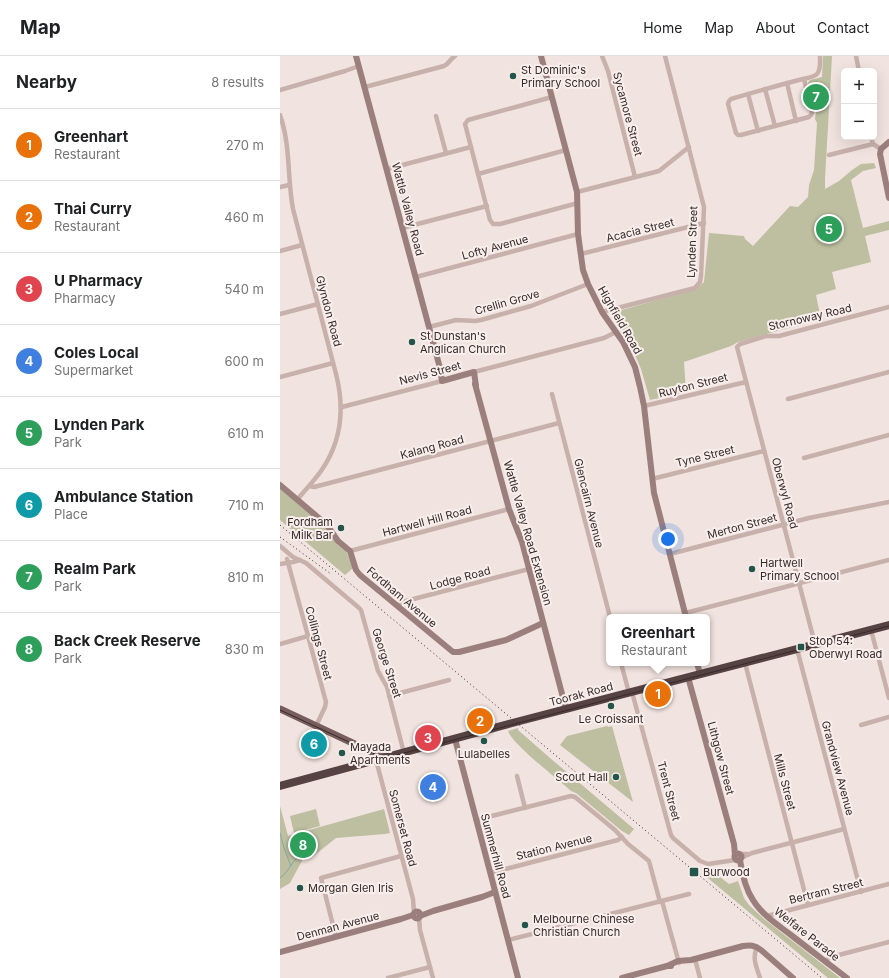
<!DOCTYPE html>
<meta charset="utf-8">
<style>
body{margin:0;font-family:Inter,sans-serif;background:#f6f6f6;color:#202124}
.controls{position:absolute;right:12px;top:12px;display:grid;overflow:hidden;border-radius:6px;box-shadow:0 4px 16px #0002}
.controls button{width:36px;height:36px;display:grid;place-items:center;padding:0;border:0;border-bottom:1px solid #e0e0e0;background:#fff;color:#202124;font:20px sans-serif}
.you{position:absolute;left:388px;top:483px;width:14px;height:14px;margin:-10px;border:3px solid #fff;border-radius:50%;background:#1a73e8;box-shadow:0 0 0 6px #1a73e833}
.badge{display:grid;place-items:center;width:26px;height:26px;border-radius:50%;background:#23554a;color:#fff;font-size:13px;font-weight:700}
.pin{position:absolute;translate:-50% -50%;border:2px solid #fff;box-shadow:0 1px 4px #0006}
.popup{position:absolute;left:326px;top:558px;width:104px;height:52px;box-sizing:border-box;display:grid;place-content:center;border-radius:6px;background:#fff;filter:drop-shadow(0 1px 3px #0005);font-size:13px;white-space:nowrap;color:#757577}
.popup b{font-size:15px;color:#202124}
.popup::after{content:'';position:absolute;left:50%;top:100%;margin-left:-8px;border:8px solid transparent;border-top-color:#fff}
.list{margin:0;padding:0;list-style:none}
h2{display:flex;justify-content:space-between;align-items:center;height:52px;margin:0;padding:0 16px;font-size:17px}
h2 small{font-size:13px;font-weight:400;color:#757577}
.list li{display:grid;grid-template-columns:26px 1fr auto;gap:12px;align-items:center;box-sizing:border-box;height:72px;padding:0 16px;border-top:1px solid #e0e0e0}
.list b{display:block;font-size:15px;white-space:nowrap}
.list p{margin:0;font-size:13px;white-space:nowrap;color:#757577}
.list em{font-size:13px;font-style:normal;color:#757577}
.map{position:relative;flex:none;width:609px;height:922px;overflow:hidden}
header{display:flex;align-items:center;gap:24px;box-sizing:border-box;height:56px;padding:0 20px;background:#fff;border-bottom:1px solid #e0e0e0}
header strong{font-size:19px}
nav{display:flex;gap:22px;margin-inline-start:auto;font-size:14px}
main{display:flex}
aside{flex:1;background:#fff}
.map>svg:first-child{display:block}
.green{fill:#bdbfa0}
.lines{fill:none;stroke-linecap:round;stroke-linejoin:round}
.stream{stroke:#80aba1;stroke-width:1}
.street{stroke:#c8b0ab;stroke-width:4.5}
.secondary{stroke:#9b7f7d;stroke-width:6}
.primary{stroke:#775e5c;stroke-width:7}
.highway{stroke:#564242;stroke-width:8}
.tram{stroke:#362a2a;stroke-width:1}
.rail{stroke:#362a2a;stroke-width:1;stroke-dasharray:1 3;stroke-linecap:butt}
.poi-dot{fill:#23554a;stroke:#f8eeeb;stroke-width:1.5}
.labels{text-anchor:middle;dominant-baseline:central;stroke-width:4;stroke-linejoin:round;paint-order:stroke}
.poi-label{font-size:11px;fill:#362a2a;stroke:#f8eeeb;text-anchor:start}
.street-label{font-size:11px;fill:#362a2a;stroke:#f8eeeb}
</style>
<header>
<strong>Map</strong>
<nav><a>Home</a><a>Map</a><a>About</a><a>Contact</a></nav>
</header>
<main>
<aside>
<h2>Nearby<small>8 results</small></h2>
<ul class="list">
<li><span class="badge" style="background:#e8710a">1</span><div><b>Greenhart</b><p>Restaurant</p></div><em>270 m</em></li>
<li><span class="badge" style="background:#e8710a">2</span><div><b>Thai Curry</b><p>Restaurant</p></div><em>460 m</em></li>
<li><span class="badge" style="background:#e0444e">3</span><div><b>U Pharmacy</b><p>Pharmacy</p></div><em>540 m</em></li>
<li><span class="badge" style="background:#3f7fe0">4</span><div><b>Coles Local</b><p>Supermarket</p></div><em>600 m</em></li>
<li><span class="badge" style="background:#2e9e5b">5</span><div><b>Lynden Park</b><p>Park</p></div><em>610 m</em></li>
<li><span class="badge" style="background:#0f9aa8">6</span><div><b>Ambulance Station</b><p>Place</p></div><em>710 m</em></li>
<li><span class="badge" style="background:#2e9e5b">7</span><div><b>Realm Park</b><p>Park</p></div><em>810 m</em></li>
<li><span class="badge" style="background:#2e9e5b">8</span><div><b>Back Creek Reserve</b><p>Park</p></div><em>830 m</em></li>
</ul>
</aside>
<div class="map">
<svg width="609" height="922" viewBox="0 0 609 922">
<rect width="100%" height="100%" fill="#f1e3df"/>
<!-- green -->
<g class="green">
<path d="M543,0H552L545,123V133L559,125L572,114L581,108L594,107L596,112L583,115L571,124L583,172L609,165V174L585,180L591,206L552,216L556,233L536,239L541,263L458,286L451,290L404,306L406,336L370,344L361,313L347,280L331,257L416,233L424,226L429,177L464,180L465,183L473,190L510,150L518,151L528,141L529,129L534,114L537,67L535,63L536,56L528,27L530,24L542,21Z"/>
<path d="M0,432L47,472L58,489L66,495L73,512L65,519L0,464Z"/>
<path d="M327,670L329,671L332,670L353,746L280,689L287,680Z"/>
<path d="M238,672V674L270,702L354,773L349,779L342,775L296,737L291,735C278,723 233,689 228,675Z"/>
<path d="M0,750L8,780L104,753L110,777L105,778L56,782L31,802L29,796L23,803L10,827L0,833Z"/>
<path d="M36,753L40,770L14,777L10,760Z"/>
<path d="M430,813L449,828L458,825L464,842L469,849L484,863L560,922H548L423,818Z"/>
</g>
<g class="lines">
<!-- stream -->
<g class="stream">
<path d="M0,777L4,792L11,810"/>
<path d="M0,822C10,815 11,805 20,800"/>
</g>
<!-- street -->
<g class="street">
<path d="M322,0L328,15L355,121"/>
<path d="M576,0L579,15"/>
<path d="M524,23L532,56L531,59L529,61L461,79H458L456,77L448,48L449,45L451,43C475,36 499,29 523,23C527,22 534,21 537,18C541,14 540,5 540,0"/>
<path d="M507,27L516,65"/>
<path d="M85,31L164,10C169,8 170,3 175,0"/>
<path d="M485,33L495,70"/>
<path d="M0,34L65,15L79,10"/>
<path d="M468,38L478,75"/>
<path d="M272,41L188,64L185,68L210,164L213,168H220L298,147"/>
<path d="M0,59C11,90 7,122 13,153L56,318C65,353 62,385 41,415C34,425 25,434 17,444"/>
<path d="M156,60L166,97"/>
<path d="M591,81L593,88L601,93"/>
<path d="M549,99L593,88"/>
<path d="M107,113L191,91"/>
<path d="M198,118L286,94"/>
<path d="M0,131L9,129"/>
<path d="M297,136L379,115L409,91"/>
<path d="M122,172L207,150"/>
<path d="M0,195L22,189"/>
<path d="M301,198L424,167"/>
<path d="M136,221L298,178"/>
<path d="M322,256L415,232L420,226L421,220L424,151L385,0"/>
<path d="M0,258L38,248"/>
<path d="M149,271L176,264L195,265L201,264L251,250L308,228"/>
<path d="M194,316L324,282L336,276"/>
<path d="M0,321L53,307"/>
<path d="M272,338L330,561"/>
<path d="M508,343L609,316"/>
<path d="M364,350L466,326"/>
<path d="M62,351L162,325"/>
<path d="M524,402L609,379"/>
<path d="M372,423L484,395"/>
<path d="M30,430L34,431L38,430L279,367"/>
<path d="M0,490L13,501L26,507L78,551L81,554L98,615L107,631L124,697"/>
<path d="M70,495L229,453"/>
<path d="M390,498L529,462L609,446"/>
<path d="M7,503L46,646L45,651L36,670"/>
<path d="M0,508L13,506L20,504"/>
<path d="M117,550L122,546L249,513"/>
<path d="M405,557C473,540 541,521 609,504"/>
<path d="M591,574L609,642"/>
<path d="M0,588L28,580"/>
<path d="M535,588L457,291L460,288L486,280H499L609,251"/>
<path d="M517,593L581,836"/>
<path d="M341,607L349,637"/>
<path d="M465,607L528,849"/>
<path d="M352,636L391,779L393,782L420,805L428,808L455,804"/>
<path d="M109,640L169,624"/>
<path d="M581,669L609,661"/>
<path d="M96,704L133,843L134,857"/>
<path d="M237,720L245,752"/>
<path d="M196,764L291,740L295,741L335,774L348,788L369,805L380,846"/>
<path d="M460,798H468"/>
<path d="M461,802L472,797L564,773"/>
<path d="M210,817L338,784L342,781"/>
<path d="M382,845L399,907"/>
<path d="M487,860L609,828"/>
<path d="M139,862L140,874L153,922"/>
<path d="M56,881L41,822L121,800"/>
<path d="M228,884L409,838"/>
<path d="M477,891C472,902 476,910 480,922"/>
<path d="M415,903L420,922"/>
<path d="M545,906L548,903L551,901L609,886"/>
<path d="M108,922L150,911"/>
</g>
<!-- secondary -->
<g class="secondary">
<path d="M76,0L160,312L162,325L194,316L196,330"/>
<path d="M261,0L297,136L298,178L303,214L308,228L322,256L343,286L355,311L360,331L364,350L374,437L406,561"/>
<path d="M609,86L601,93L600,98L609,142"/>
<path d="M195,328L229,453L242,486L286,653"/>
<path d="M0,429L47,469L58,485L70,495L76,514L80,519L173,596H179L226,584L263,567"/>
<path d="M417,607L420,618"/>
<path d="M408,621L454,788L455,799"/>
<path d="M175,683L238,922"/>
<circle cx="458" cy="801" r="3.5"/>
<path d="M460,804C462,818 465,832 473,844C482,859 498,869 511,879C530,894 549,908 567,922"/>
<circle cx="137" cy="859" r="3.5"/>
<path d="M140,860L153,855L202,841L215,836"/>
<path d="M0,896L121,863L133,859"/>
<path d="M387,910L398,905L411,904L463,890C470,889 475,889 481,894L513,922"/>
<path d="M342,922L387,910H391"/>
</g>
<!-- primary -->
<path class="primary" d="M0,653L96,698L107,701"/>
<!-- highway -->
<path class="highway" d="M0,730L236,666L609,569"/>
<!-- tram -->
<path class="tram" d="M0,654L99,700L104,702L109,701L353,637L609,570"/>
<!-- rail -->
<g class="rail">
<path d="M0,469L542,922"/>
<path d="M0,481L51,518"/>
</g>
</g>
<!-- markers -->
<g class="poi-dot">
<circle cx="233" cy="20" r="4"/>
<circle cx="132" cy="286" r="4"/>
<circle cx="61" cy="472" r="4"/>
<circle cx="472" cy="513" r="4"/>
<rect x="517" y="587" width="8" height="8" rx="2"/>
<circle cx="331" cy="650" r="4"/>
<circle cx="204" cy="685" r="4"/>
<circle cx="62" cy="697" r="4"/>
<circle cx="336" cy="721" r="4"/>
<rect x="409" y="811" width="10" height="10" rx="2"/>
<circle cx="20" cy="832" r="4"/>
<circle cx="245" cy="869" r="4"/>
</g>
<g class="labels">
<!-- poi labels -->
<g class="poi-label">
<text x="241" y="14">St Dominic's<tspan x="241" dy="13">Primary School</tspan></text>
<text x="140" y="280">St Dunstan's<tspan x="140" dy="13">Anglican Church</tspan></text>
<text x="53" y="466" text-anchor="end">Fordham<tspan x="53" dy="13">Milk Bar</tspan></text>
<text x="480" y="507">Hartwell<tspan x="480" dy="13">Primary School</tspan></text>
<text x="529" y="585">Stop 54:<tspan x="529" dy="13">Oberwyl Road</tspan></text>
<text x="331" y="663" text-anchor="middle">Le Croissant</text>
<text x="70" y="691">Mayada<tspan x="70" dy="13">Apartments</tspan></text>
<text x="204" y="698" text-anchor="middle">Lulabelles</text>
<text x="328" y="721" text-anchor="end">Scout Hall</text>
<text x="423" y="816">Burwood</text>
<text x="28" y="832">Morgan Glen Iris</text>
<text x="253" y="863">Melbourne Chinese<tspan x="253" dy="13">Christian Church</tspan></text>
</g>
<!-- street labels -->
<g class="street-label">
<text transform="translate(348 58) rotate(75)">Sycamore Street</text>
<text transform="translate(128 153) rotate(75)">Wattle Valley Road</text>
<text transform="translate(360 174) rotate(-14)">Acacia Street</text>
<text transform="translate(412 186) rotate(-88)">Lynden Street</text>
<text transform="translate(215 191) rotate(-15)">Lofty Avenue</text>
<text transform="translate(227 246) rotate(-16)">Crellin Grove</text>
<text transform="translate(49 255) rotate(75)">Glyndon Road</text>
<text transform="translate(530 261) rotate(-13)">Stornoway Road</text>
<text transform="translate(340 264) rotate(60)">Highfield Road</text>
<text transform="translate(150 317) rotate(-15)">Nevis Street</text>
<text transform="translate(413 329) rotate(-14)">Ruyton Street</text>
<text transform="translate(152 391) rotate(-15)">Kalang Road</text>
<text transform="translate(425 400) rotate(-14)">Tyne Street</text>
<text transform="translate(505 437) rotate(75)">Oberwyl Road</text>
<text transform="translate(309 447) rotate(76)">Glencairn Avenue</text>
<text transform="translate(147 465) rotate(-15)">Hartwell Hill Road</text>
<text transform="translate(462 470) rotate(-15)">Merton Street</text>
<text transform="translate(248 477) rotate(74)">Wattle Valley Road Extension</text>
<text transform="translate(180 522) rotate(-15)">Lodge Road</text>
<text transform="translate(122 541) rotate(40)">Fordham Avenue</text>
<text transform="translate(39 587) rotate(75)">Collings Street</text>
<text transform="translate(107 607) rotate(72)">George Street</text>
<text transform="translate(301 638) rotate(-15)">Toorak Road</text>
<text transform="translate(441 702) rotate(75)">Lithgow Street</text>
<text transform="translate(558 712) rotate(75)">Grandview Avenue</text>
<text transform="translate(505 726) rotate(75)">Mills Street</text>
<text transform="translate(389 735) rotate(75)">Trent Street</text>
<text transform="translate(123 772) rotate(75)">Somerset Road</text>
<text transform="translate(274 791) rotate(-14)">Station Avenue</text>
<text transform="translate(216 800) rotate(75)">Summerhill Road</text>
<text transform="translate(546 835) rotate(-14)">Bertram Street</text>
<text transform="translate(58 870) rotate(-15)">Denman Avenue</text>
<text transform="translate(527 878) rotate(38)">Welfare Parade</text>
</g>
</g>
</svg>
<div class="controls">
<button>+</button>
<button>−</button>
</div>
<div class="you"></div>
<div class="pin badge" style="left:378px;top:638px;background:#e8710a">1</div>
<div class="popup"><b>Greenhart</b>Restaurant</div>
<div class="pin badge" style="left:200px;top:665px;background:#e8710a">2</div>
<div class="pin badge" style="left:148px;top:682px;background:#e0444e">3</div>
<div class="pin badge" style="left:153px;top:731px;background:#3f7fe0">4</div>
<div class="pin badge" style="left:549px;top:173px;background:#2e9e5b">5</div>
<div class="pin badge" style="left:34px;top:688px;background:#0f9aa8">6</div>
<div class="pin badge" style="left:536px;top:41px;background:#2e9e5b">7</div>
<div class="pin badge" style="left:23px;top:789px;background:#2e9e5b">8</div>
</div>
</main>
